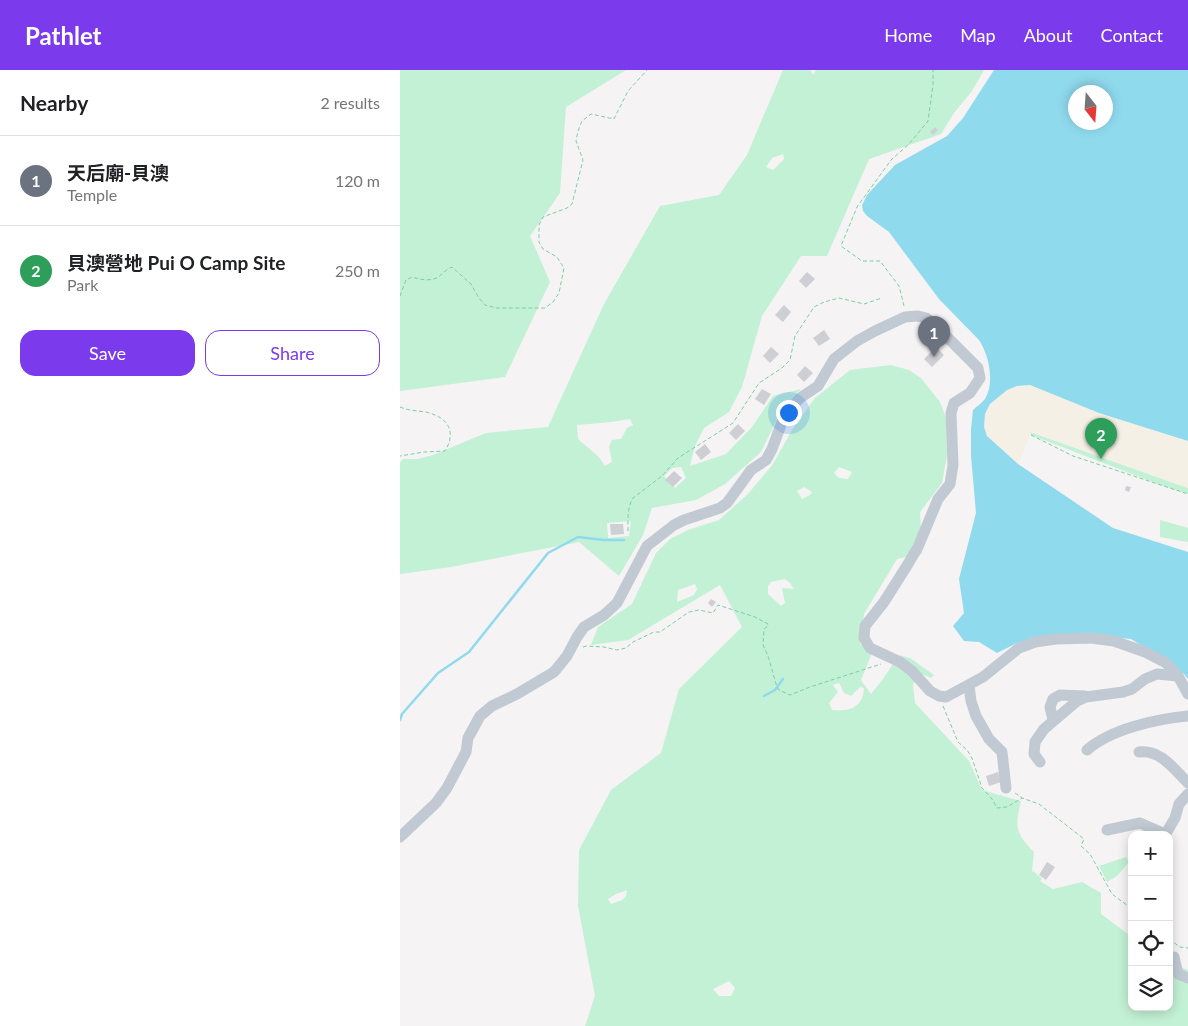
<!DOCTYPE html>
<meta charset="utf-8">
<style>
body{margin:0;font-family:Lato,"Noto Sans TC",sans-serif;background:#f2f2f2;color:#202124}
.controls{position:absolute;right:15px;bottom:15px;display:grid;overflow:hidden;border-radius:10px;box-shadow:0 2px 12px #0003}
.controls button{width:45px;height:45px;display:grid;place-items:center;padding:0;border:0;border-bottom:1px solid #e0e0e0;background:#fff;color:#202124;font:25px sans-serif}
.compass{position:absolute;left:668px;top:15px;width:45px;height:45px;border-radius:50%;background:#fff;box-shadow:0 2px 12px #0003;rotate:163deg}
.you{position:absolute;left:388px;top:342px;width:18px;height:18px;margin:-12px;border:4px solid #fff;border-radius:50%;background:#1a73e8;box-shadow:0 0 0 8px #1a73e833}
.badge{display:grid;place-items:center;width:32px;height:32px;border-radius:50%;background:#7c3aed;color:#fff;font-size:16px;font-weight:700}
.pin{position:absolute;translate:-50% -41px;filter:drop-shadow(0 1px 2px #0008)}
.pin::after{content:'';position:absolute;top:26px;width:18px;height:15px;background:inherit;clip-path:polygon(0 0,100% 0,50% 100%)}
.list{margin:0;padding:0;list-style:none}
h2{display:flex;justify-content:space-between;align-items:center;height:65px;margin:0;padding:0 20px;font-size:21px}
h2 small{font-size:16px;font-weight:400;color:#757577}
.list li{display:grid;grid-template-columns:32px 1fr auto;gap:15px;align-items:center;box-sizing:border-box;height:90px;padding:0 20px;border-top:1px solid #e0e0e0}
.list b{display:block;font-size:19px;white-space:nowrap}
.list p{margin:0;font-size:16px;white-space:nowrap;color:#757577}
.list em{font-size:16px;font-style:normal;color:#757577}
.actions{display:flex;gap:10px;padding:15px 20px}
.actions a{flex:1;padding:11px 0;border:1px solid #7c3aed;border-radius:15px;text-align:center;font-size:18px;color:#7c3aed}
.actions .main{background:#7c3aed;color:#fff}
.icon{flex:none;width:28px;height:28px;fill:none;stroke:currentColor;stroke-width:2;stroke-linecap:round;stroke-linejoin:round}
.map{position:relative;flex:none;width:788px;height:956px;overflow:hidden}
header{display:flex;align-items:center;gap:30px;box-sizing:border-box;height:70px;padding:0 25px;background:#7c3aed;color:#fff}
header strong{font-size:24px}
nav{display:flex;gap:28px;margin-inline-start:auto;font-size:18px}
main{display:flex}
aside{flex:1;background:#fff}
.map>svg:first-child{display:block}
.green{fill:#c3f1d5;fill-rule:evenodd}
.sand{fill:#f5f0e5}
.water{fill:#90daee;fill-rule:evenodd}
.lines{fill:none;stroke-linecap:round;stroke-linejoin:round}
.stream{stroke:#90daee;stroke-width:2.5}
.building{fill:#cdcfd5}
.path{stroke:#7ad0a6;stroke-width:1;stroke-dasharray:4 2.5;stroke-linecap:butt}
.minor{stroke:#c1cad2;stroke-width:11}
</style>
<header>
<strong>Pathlet</strong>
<nav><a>Home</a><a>Map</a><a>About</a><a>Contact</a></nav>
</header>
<main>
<aside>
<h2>Nearby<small>2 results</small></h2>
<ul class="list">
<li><span class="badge" style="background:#6b7280">1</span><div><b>天后廟-貝澳</b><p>Temple</p></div><em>120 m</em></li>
<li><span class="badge" style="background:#2e9e5b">2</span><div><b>貝澳營地 Pui O Camp Site</b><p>Park</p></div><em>250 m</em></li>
</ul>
<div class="actions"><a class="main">Save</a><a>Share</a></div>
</aside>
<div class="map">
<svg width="788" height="956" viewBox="0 0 788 956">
<rect width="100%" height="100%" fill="#f5f3f3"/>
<!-- green -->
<g class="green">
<path d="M0,0H226L166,37L160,123L130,166L150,212L105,307L0,321Z"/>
<path d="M383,0H410L413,5L416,0H584L572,21L554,43L541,64L469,89L427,186H401L362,246L342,317L329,342L304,358L295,376L290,396L326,384L352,357L373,326L401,319L382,339L361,382L325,414L296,430L252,438L243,465L219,506L179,472L51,497L0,504V393L3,389H18L33,385L86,363L148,357L204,234L260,136L319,125L347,85ZM383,84L384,89L373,100L366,97L372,88ZM230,349L233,355L227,358L221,369L212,370L209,377L212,392L205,396L199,387L178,369L177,355L211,352ZM281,397L286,408L275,418L264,406L272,398ZM231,451L229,466L208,468L207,453Z"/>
<path d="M491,295L509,300L521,308L540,332L546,348L547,386L542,413L520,442L522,484L497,489L464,544L460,574L472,583L461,610L471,624L483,609L499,585L510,588L534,605L531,608L519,603L513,615L515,633L569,691L582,720L621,731C615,756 615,763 634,782L632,802L633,801L642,809L640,811L653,819L682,812L701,823V844L732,867V937H769V893L788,900V956H185L195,926L178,836L179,780L211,720L261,683L279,619L342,557L320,515L228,570L191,575L198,557L232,534L256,483L270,469L288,460L319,450L348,424L373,394L392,360L415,328L450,300ZM439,397L452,402L448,409L439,408L434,403ZM404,417L412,422L410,425L402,429L397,421ZM385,509L390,513L394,519L382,518L385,533L381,536L368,524V516L371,512ZM295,514L297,519L294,525L277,532L278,520ZM439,613L444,623L451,626L460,617L464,618C463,637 450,642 432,640L429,633L438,622L433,615ZM227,820L226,826L222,830L211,834L208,829L216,824ZM329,911L335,918L331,926H319L313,919Z"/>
<path d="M630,362L788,418V424L758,414L631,365Z"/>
<path d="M760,450L788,458V472L760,467Z"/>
<path d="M726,787L729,792L717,806L707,812L699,796Z"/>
</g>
<!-- sand -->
<path class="sand" d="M630,315L699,343L788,371V418L631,362L618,394C609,386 593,376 587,365C577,347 592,328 608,320C615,316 623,316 630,315Z"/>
<!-- water -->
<path class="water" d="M594,0H788V371L699,343L630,315L617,316L607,320L590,334L585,344L584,357L587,366L618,394L713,458L788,482V609L784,604L757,585L731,569L691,565L650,568L619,572L597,583L579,572L564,571L553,556L564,543L559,509L576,443L571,386V359L573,340C576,337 582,333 585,329C595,313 589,285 579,270L539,229L489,162L467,146L463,141L462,135L467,125L495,95L547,66L563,48ZM676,22H706V52H676Z"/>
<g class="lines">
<!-- stream -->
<g class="stream">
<path d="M364,626L375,620L383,609"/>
<path d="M0,650L2,644L38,603L69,582L148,483L178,467L204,470H224"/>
</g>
</g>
<!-- building -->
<g class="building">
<path d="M535,57L538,60L533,65L530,62Z"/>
<path d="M407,202L415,209L406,218L399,211Z"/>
<path d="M384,235L391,242L383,252L375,245Z"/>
<path d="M424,260L430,269L419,276L413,268Z"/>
<path d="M371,277L379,284L370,293L363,286Z"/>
<path d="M536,277L544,285L532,297L524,289Z"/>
<path d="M405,296L413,303L404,312L397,305Z"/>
<path d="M362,319L371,324L364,335L355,329Z"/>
<path d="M338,354L345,361L336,370L329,363Z"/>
<path d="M305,374L311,382L301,390L295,382Z"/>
<path d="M274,401L282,408L273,417L265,410Z"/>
<path d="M726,416L731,417L729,422L725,420Z"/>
<path d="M210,454H223L224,464L211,465Z"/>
<path d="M311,529L316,532L312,537L308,533Z"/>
<path d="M598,702L601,712L589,716L586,706Z"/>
<path d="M647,792L655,797L646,810L639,805Z"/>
</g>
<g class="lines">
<!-- path -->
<g class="path">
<path d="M0,226L6,210L12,207C18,209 27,211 34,209C41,207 44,200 52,197L71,214L79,228L85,235L97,238H145L153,232L159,223L164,198L157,187L143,179L139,172V155L143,147L167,138L172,134L183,90L176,71L178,61L182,51L191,44L214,49L228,21L247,0"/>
<path d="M504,236L499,216L480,191H462L441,176L457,137L491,90L509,74L528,51L533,15V0"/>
<path d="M0,337C11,342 25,340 35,345C52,352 54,367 45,381L24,382L0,386"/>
<path d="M631,365L673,386L788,424"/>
<path d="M228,461C228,450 227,438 233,428L262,406L278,388L333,353L359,313L382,298L390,290L395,266L414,237L424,232L439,228L464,234L482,228"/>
<path d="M183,577L186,576L204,577L217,580L226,578L233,572L254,562H260L289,542L299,540L313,543L318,535L355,547L368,554V556L364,559L363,575L368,586L377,617L379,620L390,625L410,617L481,594"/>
<path d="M543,636L558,672L567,680L572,688L582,718L592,729L597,738L607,737L622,728L639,734L684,769L681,776L690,784L712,824L732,839"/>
<path d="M615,723L622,728"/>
<path d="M769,869L780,877L788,878"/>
</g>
<!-- minor -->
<g class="minor">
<path d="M569,616L571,631L576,646L589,669L602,682L606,718"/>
<path d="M653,650L650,637L653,629L660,625L685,626"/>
<path d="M687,680C711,659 756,649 788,646"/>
<path d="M739,682C760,679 774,699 788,713"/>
<path d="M640,692L634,684L635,672L644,659L677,631L686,627L723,622L732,619L745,609L757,604L778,606"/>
<path d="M707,760L740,753L765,764"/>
<path d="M765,765L775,748L779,734L788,724"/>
<path d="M0,767L36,733L47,718L66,682L68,668L80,646L92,636L117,624L154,602L167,586L177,567L184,557L204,545L217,533L247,476L274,455L284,450L320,438L327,433L351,400L366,390L372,379L385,344L400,328L418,316L434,289L457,271L475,261L505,247L518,246L526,248L534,254L578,298L580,308L570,323L554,333L551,343L553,395L550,414L538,429L518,477L508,494L484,532L465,556L464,568L470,578L500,592L512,601L530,621L539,626L546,627L583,607L619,578L635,572L656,569L691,568L714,571L745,582L766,593L778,606L788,624"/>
<path d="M774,887L778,904L788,908"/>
</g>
</g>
</svg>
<div class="controls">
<button>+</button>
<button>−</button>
<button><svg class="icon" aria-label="locate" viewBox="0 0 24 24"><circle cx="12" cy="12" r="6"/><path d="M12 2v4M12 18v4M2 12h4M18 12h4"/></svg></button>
<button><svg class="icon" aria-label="layers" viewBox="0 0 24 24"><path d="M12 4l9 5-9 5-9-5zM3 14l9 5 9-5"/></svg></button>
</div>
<svg class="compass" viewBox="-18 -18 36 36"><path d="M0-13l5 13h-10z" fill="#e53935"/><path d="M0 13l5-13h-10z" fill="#757577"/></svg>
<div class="you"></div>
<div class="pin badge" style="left:534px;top:287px;background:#6b7280">1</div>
<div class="pin badge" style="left:701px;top:389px;background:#2e9e5b">2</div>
</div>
</main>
